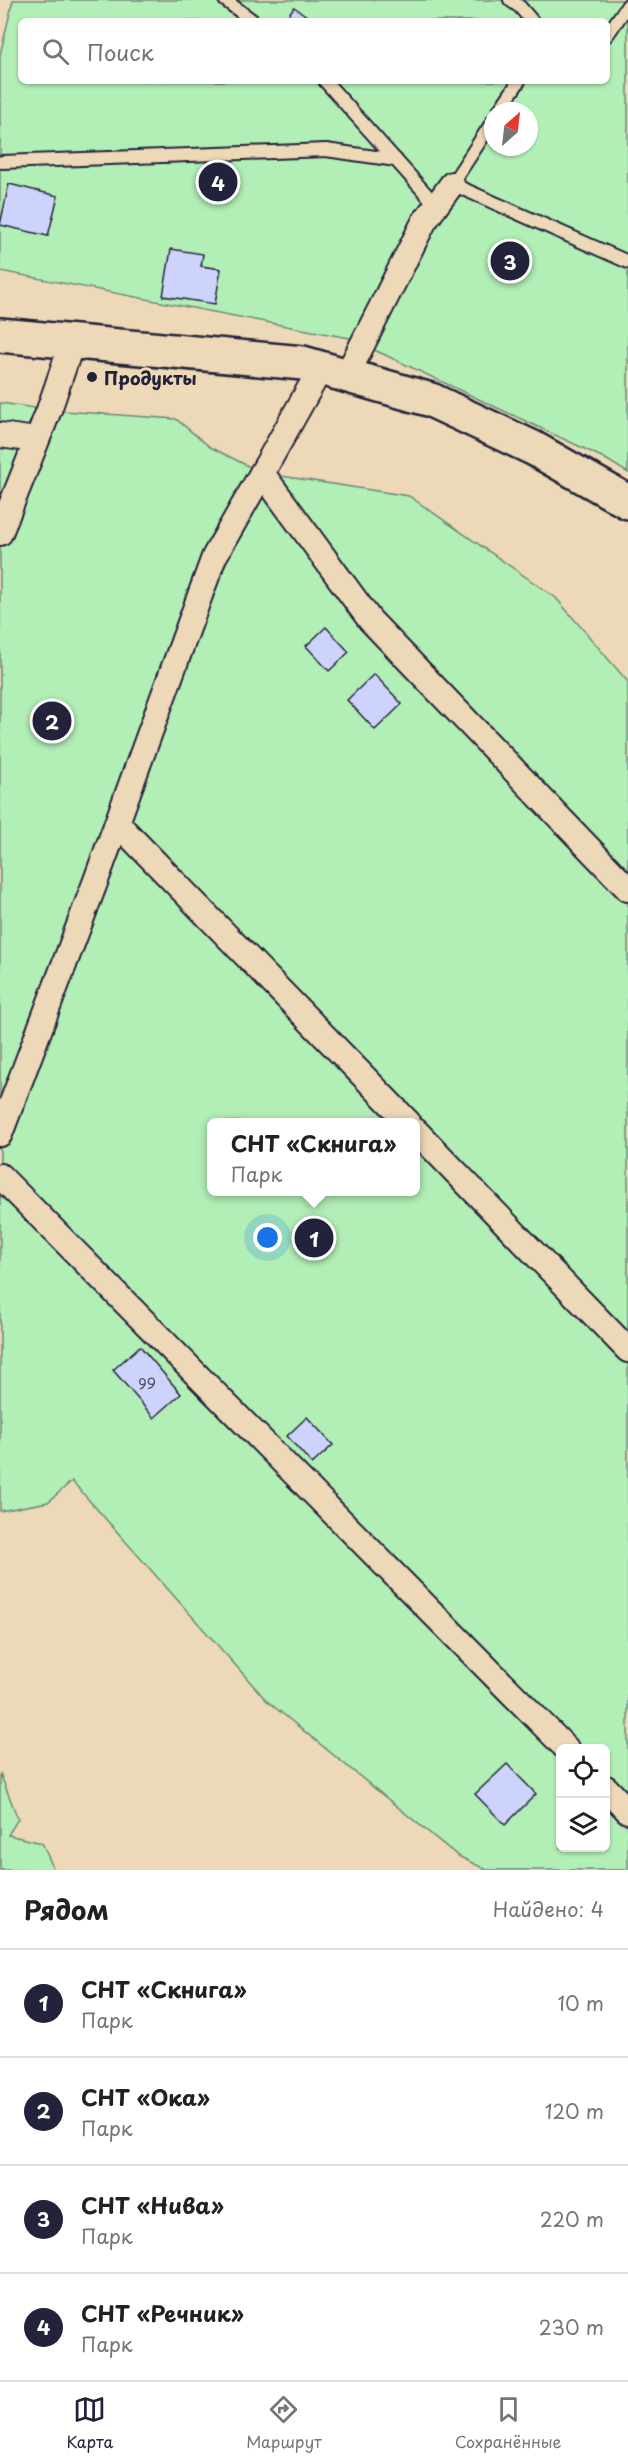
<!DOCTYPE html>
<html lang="ru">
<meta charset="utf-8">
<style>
body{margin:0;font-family:"Playpen Sans",sans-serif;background:#f2f2f2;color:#202124}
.controls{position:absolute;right:18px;bottom:18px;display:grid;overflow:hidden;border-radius:9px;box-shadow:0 2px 4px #0004}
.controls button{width:54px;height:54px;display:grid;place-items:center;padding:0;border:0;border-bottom:2px solid #e0e0e0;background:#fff;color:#202124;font:30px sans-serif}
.compass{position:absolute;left:484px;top:102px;width:54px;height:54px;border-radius:50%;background:#fff;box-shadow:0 2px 4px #0004;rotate:28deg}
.you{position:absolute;left:268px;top:1238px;width:21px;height:21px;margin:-15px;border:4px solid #fff;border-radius:50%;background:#1a73e8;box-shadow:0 0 0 9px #1a73e833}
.badge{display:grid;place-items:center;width:39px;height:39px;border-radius:50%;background:#22223b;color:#fff;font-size:20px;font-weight:700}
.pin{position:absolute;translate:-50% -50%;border:3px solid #fff;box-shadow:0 2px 6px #0006}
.popup{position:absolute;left:207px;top:1118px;width:213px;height:78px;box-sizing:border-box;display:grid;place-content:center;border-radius:9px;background:#fff;filter:drop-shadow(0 2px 4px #0005);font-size:20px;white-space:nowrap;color:#757577}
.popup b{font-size:22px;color:#202124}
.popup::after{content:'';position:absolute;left:50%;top:100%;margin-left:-12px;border:12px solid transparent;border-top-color:#fff}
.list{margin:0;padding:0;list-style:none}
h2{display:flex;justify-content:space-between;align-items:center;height:78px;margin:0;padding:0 24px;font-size:26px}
h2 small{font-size:20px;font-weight:400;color:#757577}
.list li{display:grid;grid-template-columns:39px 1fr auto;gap:18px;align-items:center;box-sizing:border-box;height:108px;padding:0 24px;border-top:2px solid #e0e0e0}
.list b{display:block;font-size:22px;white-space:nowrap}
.list p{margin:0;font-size:20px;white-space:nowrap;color:#757577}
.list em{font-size:20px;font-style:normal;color:#757577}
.icon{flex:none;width:33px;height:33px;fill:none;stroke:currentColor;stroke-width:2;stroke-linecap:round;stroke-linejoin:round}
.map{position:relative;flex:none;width:628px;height:1870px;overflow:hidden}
.search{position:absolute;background:#fff;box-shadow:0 2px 4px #0004;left:18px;right:18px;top:18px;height:66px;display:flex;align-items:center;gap:15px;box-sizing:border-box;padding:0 21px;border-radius:9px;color:#757577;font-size:22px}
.sheet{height:510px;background:#fff}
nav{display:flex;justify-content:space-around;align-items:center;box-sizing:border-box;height:84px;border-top:2px solid #e0e0e0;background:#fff;font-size:16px;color:#757577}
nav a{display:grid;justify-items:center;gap:3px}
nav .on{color:#22223b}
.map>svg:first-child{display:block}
.green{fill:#b2efb6;stroke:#6a8878;stroke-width:1.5;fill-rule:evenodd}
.building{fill:#ced3fc;stroke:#22223b;stroke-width:1.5}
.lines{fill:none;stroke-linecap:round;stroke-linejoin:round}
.lane-casing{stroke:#22223b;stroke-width:16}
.street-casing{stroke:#22223b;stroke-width:28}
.secondary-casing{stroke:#22223b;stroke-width:38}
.lane{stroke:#edd8b7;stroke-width:12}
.street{stroke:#edd8b7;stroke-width:24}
.secondary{stroke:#edd8b7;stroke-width:33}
.poi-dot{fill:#22223b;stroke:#edd8b7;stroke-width:2}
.labels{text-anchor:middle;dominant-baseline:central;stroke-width:6;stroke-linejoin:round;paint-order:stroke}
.number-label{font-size:15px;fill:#4d4e6b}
.poi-label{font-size:18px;font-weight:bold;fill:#22223b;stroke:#edd8b7;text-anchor:start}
</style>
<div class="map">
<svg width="628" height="1870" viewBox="0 0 628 1870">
<rect width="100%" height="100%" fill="#edd8b7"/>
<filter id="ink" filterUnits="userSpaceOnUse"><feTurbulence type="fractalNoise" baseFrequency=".0167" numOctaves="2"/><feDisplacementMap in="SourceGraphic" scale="12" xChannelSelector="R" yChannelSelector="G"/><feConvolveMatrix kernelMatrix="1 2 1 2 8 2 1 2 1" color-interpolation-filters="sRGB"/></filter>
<g filter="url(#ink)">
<!-- green -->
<g class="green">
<path d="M13,0H628V473L604,458L349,338L0,271V55ZM21,21H607V81H21ZM493,111H529V147H493Z"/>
<path d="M0,403L49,410L176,419L210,447L262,473L409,496L556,598L628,682V1870H487L458,1856L267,1701L72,1481L48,1502L0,1511ZM212,1122H416V1192H212ZM560,1748H606V1848H560Z"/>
<path d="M0,1773L18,1819L8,1835L42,1843L54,1870H0Z"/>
</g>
<!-- building -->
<g class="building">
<path d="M294,7L314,21H284Z"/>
<path d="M9,184L58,196L48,236L0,225Z"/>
<path d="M171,249L203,254L201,266L221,269L215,304L163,296Z"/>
<path d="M326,627L349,652L329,671L306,646Z"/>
<path d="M374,674L402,704L375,730L347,700Z"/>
<path d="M140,1346L181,1394L154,1418L113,1370Z"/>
<path d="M307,1417L333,1445L312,1464L287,1436Z"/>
<path d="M507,1764L536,1794L505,1825L475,1794Z"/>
</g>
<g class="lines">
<defs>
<g id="lane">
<path d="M225,0L253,21"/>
<path d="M510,0L520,7L532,21"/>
<path d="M607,35L628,5"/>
<path d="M325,81L436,205"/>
<path d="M499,111L519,81"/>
<path d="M493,121L452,184L628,262"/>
<path d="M2,162L326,150L396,160"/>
</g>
<g id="street">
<path d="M321,368L262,473L370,620L628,889"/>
<path d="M347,375L424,222L452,184"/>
<path d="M0,435L36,440"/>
<path d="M0,533L49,410L72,343"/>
<path d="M117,823L408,1122"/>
<path d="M416,1131L628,1350"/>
<path d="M0,1134L95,883L214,557L262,473"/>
<path d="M0,1176L566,1748"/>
<path d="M606,1788L628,1811"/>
</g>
<path id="secondary" d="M0,335L303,363L431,400L533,448L628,502"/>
</defs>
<!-- lane casing -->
<use href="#lane" class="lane-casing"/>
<!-- street casing -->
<use href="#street" class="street-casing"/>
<!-- secondary casing -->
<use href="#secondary" class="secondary-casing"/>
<!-- lane -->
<use href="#lane" class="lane"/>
<!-- street -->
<use href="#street" class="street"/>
<!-- secondary -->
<use href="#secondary" class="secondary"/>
</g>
</g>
<!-- markers -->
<circle class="poi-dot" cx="92" cy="377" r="6"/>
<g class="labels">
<!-- number labels -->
<g class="number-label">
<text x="147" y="1382">99</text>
</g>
<!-- poi labels -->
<g class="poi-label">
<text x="104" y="377">Продукты</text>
</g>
</g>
</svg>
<div class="controls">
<button><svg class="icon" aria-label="locate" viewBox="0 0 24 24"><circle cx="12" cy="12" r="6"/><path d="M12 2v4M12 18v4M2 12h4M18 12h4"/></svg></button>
<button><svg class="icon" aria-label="layers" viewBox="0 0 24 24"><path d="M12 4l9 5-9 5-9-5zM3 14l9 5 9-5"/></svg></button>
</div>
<svg class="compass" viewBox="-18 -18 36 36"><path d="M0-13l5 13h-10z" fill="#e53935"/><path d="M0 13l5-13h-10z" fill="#757577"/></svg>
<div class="you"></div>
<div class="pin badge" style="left:314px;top:1238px">1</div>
<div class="popup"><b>СНТ «Скнига»</b>Парк</div>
<div class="pin badge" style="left:52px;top:721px">2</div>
<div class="pin badge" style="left:510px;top:261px">3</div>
<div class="pin badge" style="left:218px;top:182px">4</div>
<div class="search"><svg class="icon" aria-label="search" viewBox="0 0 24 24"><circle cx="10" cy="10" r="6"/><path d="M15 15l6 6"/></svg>Поиск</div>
</div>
<section class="sheet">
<h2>Рядом<small>Найдено: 4</small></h2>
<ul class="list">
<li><span class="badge">1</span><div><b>СНТ «Скнига»</b><p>Парк</p></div><em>10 m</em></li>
<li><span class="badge">2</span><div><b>СНТ «Ока»</b><p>Парк</p></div><em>120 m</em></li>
<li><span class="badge">3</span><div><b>СНТ «Нива»</b><p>Парк</p></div><em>220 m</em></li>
<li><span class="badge">4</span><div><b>СНТ «Речник»</b><p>Парк</p></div><em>230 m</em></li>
</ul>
</section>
<nav>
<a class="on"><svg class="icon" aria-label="map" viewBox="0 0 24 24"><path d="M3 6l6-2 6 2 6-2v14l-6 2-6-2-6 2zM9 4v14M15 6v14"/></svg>Карта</a>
<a><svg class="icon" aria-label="directions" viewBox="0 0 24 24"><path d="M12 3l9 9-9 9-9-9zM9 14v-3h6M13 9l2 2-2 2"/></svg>Маршрут</a>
<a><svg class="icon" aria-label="saved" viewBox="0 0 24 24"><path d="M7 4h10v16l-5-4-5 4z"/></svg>Сохранённые</a>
</nav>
